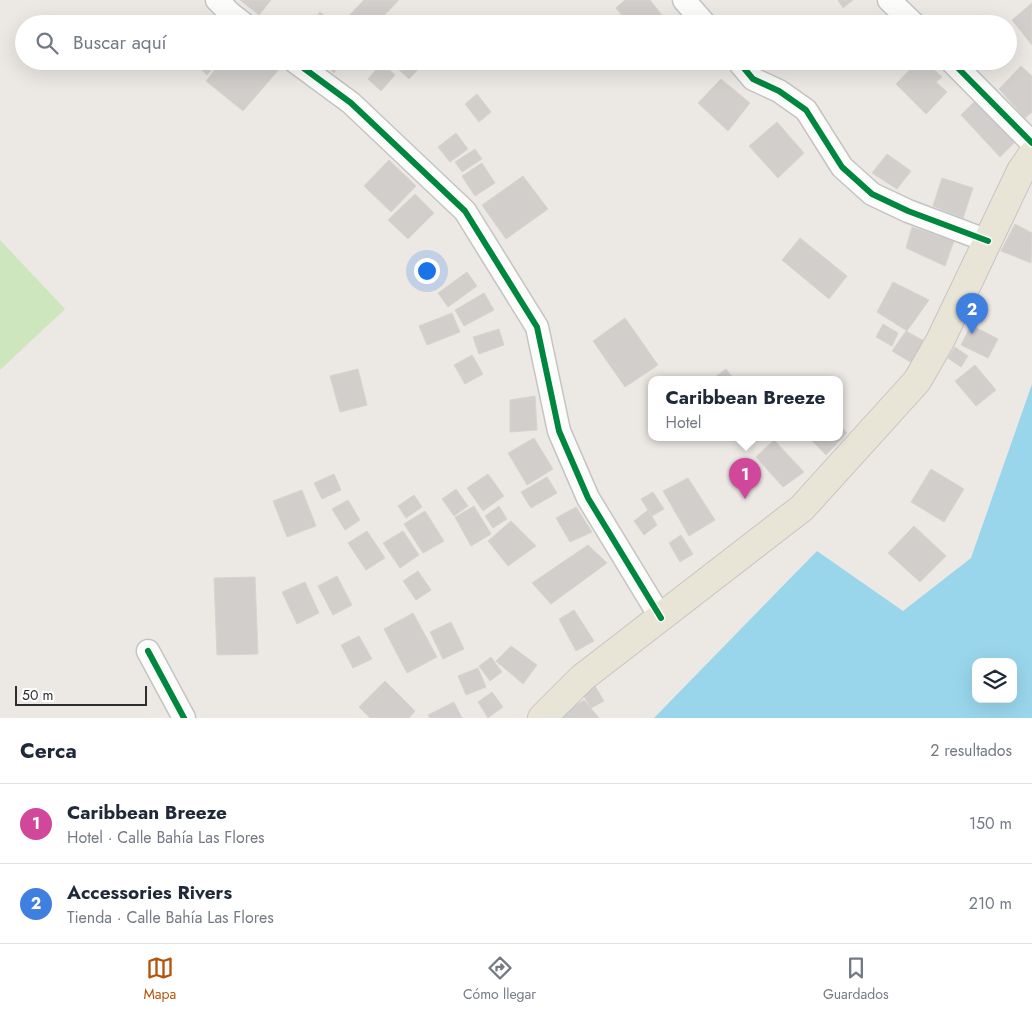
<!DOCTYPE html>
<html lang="es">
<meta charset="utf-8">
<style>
body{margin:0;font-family:Jost,sans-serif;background:#f6f6f7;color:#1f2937}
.controls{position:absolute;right:15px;bottom:15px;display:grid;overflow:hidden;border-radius:10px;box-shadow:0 5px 20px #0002}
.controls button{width:45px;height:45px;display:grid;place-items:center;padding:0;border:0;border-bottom:1px solid #e0e1e3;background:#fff;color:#1f2937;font:25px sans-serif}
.scale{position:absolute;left:15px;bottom:12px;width:132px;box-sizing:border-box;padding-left:5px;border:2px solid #2e2e2e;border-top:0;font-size:14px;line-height:18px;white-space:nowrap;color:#2e2e2e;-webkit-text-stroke:4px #fff;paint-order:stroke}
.you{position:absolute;left:426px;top:270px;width:18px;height:18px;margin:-12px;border:4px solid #fff;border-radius:50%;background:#1a73e8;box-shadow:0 0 0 8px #1a73e833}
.badge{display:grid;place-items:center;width:32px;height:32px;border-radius:50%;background:#b45309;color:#fff;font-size:16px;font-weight:700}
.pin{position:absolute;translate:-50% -41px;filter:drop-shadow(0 1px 2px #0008)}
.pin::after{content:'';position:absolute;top:26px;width:18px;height:15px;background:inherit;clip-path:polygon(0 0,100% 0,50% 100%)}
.popup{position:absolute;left:648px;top:376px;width:195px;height:65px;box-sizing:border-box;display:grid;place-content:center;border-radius:10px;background:#fff;filter:drop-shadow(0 1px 4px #0005);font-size:16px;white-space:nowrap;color:#747a83}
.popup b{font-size:19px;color:#1f2937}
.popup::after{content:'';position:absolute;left:50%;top:100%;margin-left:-10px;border:10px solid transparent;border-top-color:#fff}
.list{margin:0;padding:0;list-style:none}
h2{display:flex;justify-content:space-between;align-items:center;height:65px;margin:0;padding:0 20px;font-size:21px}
h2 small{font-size:16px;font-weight:400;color:#747a83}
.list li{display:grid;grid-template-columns:32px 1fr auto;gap:15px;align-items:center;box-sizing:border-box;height:80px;padding:0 20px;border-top:1px solid #e0e1e3}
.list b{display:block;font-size:19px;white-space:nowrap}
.list p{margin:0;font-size:16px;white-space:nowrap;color:#747a83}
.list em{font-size:16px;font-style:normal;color:#747a83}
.icon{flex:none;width:28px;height:28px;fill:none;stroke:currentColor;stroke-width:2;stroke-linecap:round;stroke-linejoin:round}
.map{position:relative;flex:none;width:1032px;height:718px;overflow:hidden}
.search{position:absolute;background:#fff;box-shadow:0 5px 20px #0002;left:15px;right:15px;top:15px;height:55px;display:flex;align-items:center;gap:12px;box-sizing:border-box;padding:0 18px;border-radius:28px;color:#747a83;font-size:19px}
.sheet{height:225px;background:#fff}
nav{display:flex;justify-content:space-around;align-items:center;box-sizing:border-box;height:70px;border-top:1px solid #e0e1e3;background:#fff;font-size:14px;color:#747a83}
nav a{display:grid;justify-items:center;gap:2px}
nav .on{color:#b45309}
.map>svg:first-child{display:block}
.green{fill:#cee6be}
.water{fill:#99d6ec;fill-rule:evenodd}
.building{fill:#d1cecb;stroke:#d7d4d0}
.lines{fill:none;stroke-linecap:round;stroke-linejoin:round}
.minor-casing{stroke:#c5c4c5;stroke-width:25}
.major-casing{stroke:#c6c5c4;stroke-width:30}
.minor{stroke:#fcfcfb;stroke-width:22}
.major{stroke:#e8e4d6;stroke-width:28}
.cycleway-casing{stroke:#fff;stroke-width:9}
.cycleway{stroke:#00873e;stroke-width:6}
</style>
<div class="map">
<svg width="1032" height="718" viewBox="0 0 1032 718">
<rect width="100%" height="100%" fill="#ece8e4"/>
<!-- green -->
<path class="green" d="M0,240L65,309L0,370Z"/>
<!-- water -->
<path class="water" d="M1032,384V718H654L817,551L903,611L971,558ZM976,662H1013V699H976Z"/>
<!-- building -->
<g class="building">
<path d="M240,0H271L259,15Z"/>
<path d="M364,0H399L376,24H341Z"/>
<path d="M625,0H650L669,24H629L616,8Z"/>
<path d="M838,0H853L843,8Z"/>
<path d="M1032,3V45L1012,20Z"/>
<path d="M320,12L334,24H310Z"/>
<path d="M391,15L399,24H382Z"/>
<path d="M192,61H219L207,75Z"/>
<path d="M222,61H274L281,67L243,111L206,81Z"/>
<path d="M320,61H343L334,73Z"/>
<path d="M402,61H426L409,79L396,67Z"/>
<path d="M917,62L925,69L929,65L942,77L936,82L947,92L926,114L896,84Z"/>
<path d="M382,63L395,75L381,91L368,79Z"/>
<path d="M1021,66L1032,76V112L1025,118L999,89Z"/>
<path d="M721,79L750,103L728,131L698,103Z"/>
<path d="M477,94L491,112L479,122L465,104Z"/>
<path d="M978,98L1019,138L1000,157L961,115Z"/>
<path d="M777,122L804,153L778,178L749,146Z"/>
<path d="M456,133L468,149L450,162L438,147Z"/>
<path d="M475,149L482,159L462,172L455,162Z"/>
<path d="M887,154L911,171L897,189L872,173Z"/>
<path d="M389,160L416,186L391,212L364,186Z"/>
<path d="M482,163L495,183L475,196L462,176Z"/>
<path d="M523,176L548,209L506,239L482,205Z"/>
<path d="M942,178L973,188L963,218L933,206Z"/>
<path d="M415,194L434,213L408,239L388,220Z"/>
<path d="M1015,224L1032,233L1031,263L1001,251Z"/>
<path d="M912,227L954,241L945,266L906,248Z"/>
<path d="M800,238L847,276L829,299L782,260Z"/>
<path d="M467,272L477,286L448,307L438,293Z"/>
<path d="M893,282L929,300L907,331L877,312Z"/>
<path d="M484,293L494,310L464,326L455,310Z"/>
<path d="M452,313L460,332L427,345L419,326Z"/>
<path d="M625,318L658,365L625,387L593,341Z"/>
<path d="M883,324L898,333L892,346L876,337Z"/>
<path d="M971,325L998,339L988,358L961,345Z"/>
<path d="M499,329L504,345L479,354L473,337Z"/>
<path d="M906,331L924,341L912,363L892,351Z"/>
<path d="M955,347L968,356L961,367L948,358Z"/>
<path d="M472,355L483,374L465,384L454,365Z"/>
<path d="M975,365L996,390L976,406L955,381Z"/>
<path d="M358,369L367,405L340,412L330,376Z"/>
<path d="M726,369L735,380H711Z"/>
<path d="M535,396L537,430L510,432V400Z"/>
<path d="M839,424L847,433L826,455L809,438H839Z"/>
<path d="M534,438L553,469L527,485L508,453Z"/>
<path d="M774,440L804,472L783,487L756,457Z"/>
<path d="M931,469L964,489L944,522L911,502Z"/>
<path d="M334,474L341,490L322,499L314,483Z"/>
<path d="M488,474L504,496L483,511L467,488Z"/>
<path d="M547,477L557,493L531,508L521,492Z"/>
<path d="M688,478L715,520L689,536L663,491Z"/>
<path d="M456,489L468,506L454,516L442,499Z"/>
<path d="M302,490L316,526L287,537L273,501Z"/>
<path d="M653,492L664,509L652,516L641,499Z"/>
<path d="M414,495L422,507L406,518L398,506Z"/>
<path d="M348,500L360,520L345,530L332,509Z"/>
<path d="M474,506L491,534L471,546L455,517Z"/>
<path d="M499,506L507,519L493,528L485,516Z"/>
<path d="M576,507L592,532L570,542L556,518Z"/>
<path d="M648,510L657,525L644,535L634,521Z"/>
<path d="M425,511L444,541L423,553L404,524Z"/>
<path d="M511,521L536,546L508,566L488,541Z"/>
<path d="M914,526L946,556L920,582L888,553Z"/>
<path d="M367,531L385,558L366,570L348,543Z"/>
<path d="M403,531L419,555L400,568L383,543Z"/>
<path d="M681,535L693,554L680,562L669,543Z"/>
<path d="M588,545L607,563L551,604L532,583Z"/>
<path d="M418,571L431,590L416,600L403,581Z"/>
<path d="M337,576L352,605L333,615L318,586Z"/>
<path d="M255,577L258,654L217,655L214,578Z"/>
<path d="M305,582L319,613L297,624L282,592Z"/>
<path d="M574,610L594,641L576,651L559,619Z"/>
<path d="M413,613L437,657L407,673L384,629Z"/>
<path d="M451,622L464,649L443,659L430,632Z"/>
<path d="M359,636L372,659L353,668L341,645Z"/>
<path d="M511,646L537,665L523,684L496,661Z"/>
<path d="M491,657L502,672L490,681L479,666Z"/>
<path d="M478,668L486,687L466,695L458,676Z"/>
<path d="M385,681L415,711L409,718H370L359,707Z"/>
<path d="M595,686L604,701L591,708L583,695Z"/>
<path d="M492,692L503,707L488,718L478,702Z"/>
<path d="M584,700L599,718H559L558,717Z"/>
<path d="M454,702L462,718H430L428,715Z"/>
</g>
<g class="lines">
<defs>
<g id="minor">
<path d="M217,0L231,14L244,24"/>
<path d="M684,0L705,24"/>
<path d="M889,0L914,24"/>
<path d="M294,61L351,103L465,211L537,327L559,431L588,498L661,618"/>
<path d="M738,61L753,79L779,91L806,110L842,167L872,194L908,211L988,241"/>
<path d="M951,61L1032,143"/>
<path d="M148,651L184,718"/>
</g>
<path id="major" d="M542,718L582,678L802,508L917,381L940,341L1021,171L1032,155"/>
</defs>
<!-- minor casing -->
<use href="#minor" class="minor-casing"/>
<!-- major casing -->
<use href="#major" class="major-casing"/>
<!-- minor -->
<use href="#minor" class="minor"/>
<!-- major -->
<use href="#major" class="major"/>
<defs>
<g id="cycleway">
<path d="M294,61L351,103L465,211L537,327L559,431L588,498L661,618"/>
<path d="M738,61L753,79L779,91L806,110L842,167L872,194L908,211L988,241"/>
<path d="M951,61L1032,143"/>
<path d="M148,651L184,718"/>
</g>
</defs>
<!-- cycleway casing -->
<use href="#cycleway" class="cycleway-casing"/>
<!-- cycleway -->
<use href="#cycleway" class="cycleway"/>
</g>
</svg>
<div class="controls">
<button><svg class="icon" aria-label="layers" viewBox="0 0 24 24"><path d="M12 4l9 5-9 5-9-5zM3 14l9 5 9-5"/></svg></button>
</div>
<div class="scale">50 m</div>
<div class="you"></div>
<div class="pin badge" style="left:745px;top:499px;background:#d1479c">1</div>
<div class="popup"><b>Caribbean Breeze</b>Hotel</div>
<div class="pin badge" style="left:972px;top:334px;background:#3f7fe0">2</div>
<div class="search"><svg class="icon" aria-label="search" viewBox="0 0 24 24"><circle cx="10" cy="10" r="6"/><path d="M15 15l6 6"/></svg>Buscar aquí</div>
</div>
<section class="sheet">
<h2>Cerca<small>2 resultados</small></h2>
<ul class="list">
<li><span class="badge" style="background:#d1479c">1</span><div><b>Caribbean Breeze</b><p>Hotel · Calle Bahía Las Flores</p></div><em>150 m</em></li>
<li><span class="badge" style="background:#3f7fe0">2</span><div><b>Accessories Rivers</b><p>Tienda · Calle Bahía Las Flores</p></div><em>210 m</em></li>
</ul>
</section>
<nav>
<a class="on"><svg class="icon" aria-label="map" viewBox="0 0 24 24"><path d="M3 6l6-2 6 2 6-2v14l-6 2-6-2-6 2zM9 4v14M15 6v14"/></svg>Mapa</a>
<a><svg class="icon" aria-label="directions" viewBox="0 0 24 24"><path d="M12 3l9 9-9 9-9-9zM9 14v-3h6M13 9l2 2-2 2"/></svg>Cómo llegar</a>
<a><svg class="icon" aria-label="saved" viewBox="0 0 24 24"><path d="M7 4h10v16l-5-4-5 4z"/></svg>Guardados</a>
</nav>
